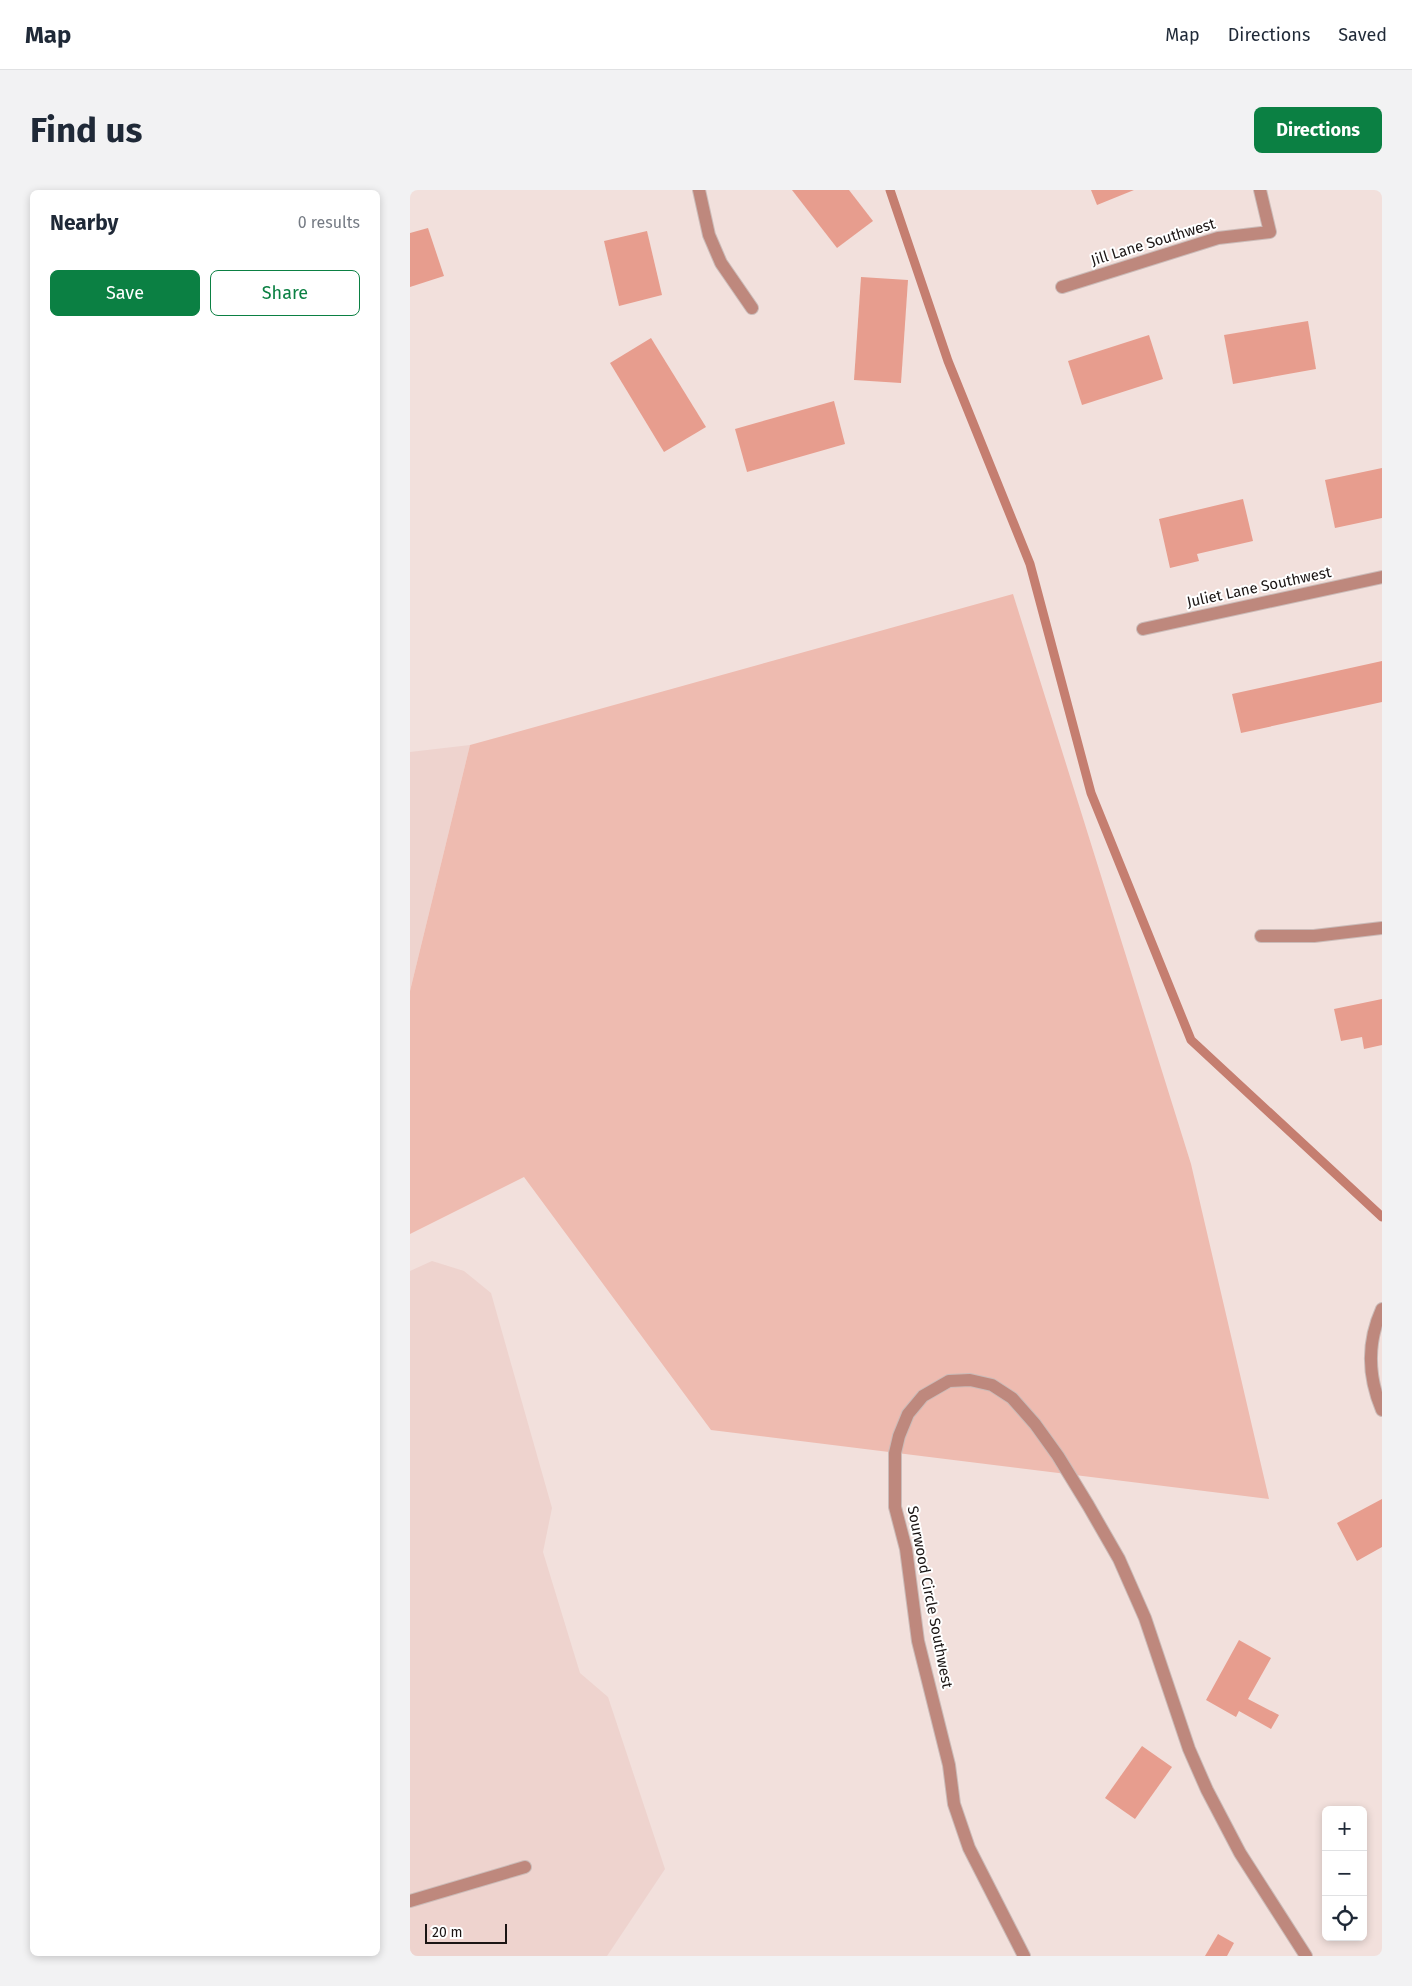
<!DOCTYPE html>
<meta charset="utf-8">
<style>
body{margin:0;font-family:"Fira Sans",sans-serif;background:#f2f2f3;color:#1f2937}
.controls{position:absolute;right:15px;bottom:15px;display:grid;overflow:hidden;border-radius:8px;box-shadow:0 2px 8px #0003}
.controls button{width:45px;height:45px;display:grid;place-items:center;padding:0;border:0;border-bottom:1px solid #e0e1e3;background:#fff;color:#1f2937;font:25px sans-serif}
.scale{position:absolute;left:15px;bottom:12px;width:82px;box-sizing:border-box;padding-left:5px;border:2px solid #1b1514;border-top:0;font-size:14px;line-height:18px;white-space:nowrap;color:#1b1514;-webkit-text-stroke:4px #fff;paint-order:stroke}
.list{margin:0;padding:0;list-style:none}
h2{display:flex;justify-content:space-between;align-items:center;height:65px;margin:0;padding:0 20px;font-size:21px}
h2 small{font-size:16px;font-weight:400;color:#747a83}
.actions{display:flex;gap:10px;padding:15px 20px}
.actions a{flex:1;padding:11px 0;border:1px solid #0b8043;border-radius:8px;text-align:center;font-size:18px;color:#0b8043}
.actions .main{background:#0b8043;color:#fff}
.icon{flex:none;width:28px;height:28px;fill:none;stroke:currentColor;stroke-width:2;stroke-linecap:round;stroke-linejoin:round}
.map{position:relative;flex:none;width:972px;height:1766px;overflow:hidden;border-radius:8px}
header{display:flex;align-items:center;gap:30px;box-sizing:border-box;height:70px;padding:0 25px;background:#fff;border-bottom:1px solid #e0e1e3}
header strong{font-size:24px}
nav{display:flex;gap:28px;margin-inline-start:auto;font-size:18px}
.intro{display:flex;align-items:center;justify-content:space-between;box-sizing:border-box;height:120px;padding:0 30px}
h1{margin:0;font-size:35px}
.button{padding:12px 22px;border-radius:8px;background:#0b8043;color:#fff;font-size:18px;font-weight:700}
main{display:flex;gap:30px;padding:0 30px}
aside{flex:1;background:#fff;border-radius:8px;box-shadow:0 2px 8px #0003}
.map>svg:first-child{display:block}
.built{fill:#eed3ce}
.green{fill:#eebbb0}
.lines{fill:none;stroke-linecap:round;stroke-linejoin:round}
.stream{stroke:#c57e70;stroke-width:9}
.building{fill:#e79d8e}
.minor-casing{stroke:#cbbbb8;stroke-width:14}
.minor{stroke:#be887d;stroke-width:12}
.labels{text-anchor:middle;dominant-baseline:central;stroke-width:4;stroke-linejoin:round;paint-order:stroke}
.street-label{font-size:15px;fill:#1b1514;stroke:#fff}
</style>
<header>
<strong>Map</strong>
<nav><a>Map</a><a>Directions</a><a>Saved</a></nav>
</header>
<div class="intro"><h1>Find us</h1><a class="button">Directions</a></div>
<main>
<aside>
<h2>Nearby<small>0 results</small></h2>
<ul class="list">
</ul>
<div class="actions"><a class="main">Save</a><a>Share</a></div>
</aside>
<div class="map">
<svg width="972" height="1766" viewBox="0 0 972 1766">
<rect width="100%" height="100%" fill="#f2e0dc"/>
<!-- built -->
<g class="built">
<path d="M60,555L0,801V562Z"/>
<path d="M22,1071L54,1081L81,1103L142,1318L133,1362L170,1483L198,1507L255,1679L197,1766H0V1081Z"/>
</g>
<!-- green -->
<path class="green" d="M603,404L781,974L859,1309L301,1240L114,987L0,1044V801L60,555Z"/>
<g class="lines">
<!-- stream -->
<path class="stream" d="M480,0L538,171L620,374L681,603L781,850L972,1027"/>
</g>
<!-- building -->
<g class="building">
<path d="M382,0H439L463,31L427,58Z"/>
<path d="M681,0H724L687,15Z"/>
<path d="M18,38L34,86L0,97V43Z"/>
<path d="M237,41L252,105L209,116L194,51Z"/>
<path d="M451,87L498,90L491,193L444,190Z"/>
<path d="M898,131L906,179L823,194L814,145Z"/>
<path d="M739,145L753,189L672,215L658,171Z"/>
<path d="M241,148L296,237L254,262L200,173Z"/>
<path d="M424,211L435,254L337,282L325,239Z"/>
<path d="M972,278V328L925,338L915,290Z"/>
<path d="M833,309L843,351L787,364L789,371L760,378L749,329Z"/>
<path d="M972,471V512L831,543L822,504Z"/>
<path d="M972,809V855L954,859L952,847L931,851L924,819Z"/>
<path d="M972,1309V1357L947,1371L927,1333Z"/>
<path d="M829,1450L861,1468L838,1509L869,1525L861,1539L829,1521L826,1527L796,1510Z"/>
<path d="M732,1556L762,1577L725,1629L695,1608Z"/>
<path d="M808,1744L824,1753L817,1766H795Z"/>
</g>
<g class="lines">
<defs>
<g id="minor">
<path d="M289,0L299,45L311,73L342,118"/>
<path d="M652,97L808,48L860,42L850,0"/>
<path d="M733,439L972,387"/>
<path d="M851,746H904L972,738"/>
<path d="M972,1119C957,1152 958,1187 972,1220"/>
<path d="M0,1711L115,1677"/>
<path d="M614,1766L559,1658L544,1614L539,1575L508,1451L496,1359L485,1317V1263L489,1246L498,1224L513,1206L539,1191L560,1190L582,1195L602,1208L625,1234L648,1266L678,1315L709,1369L735,1428L779,1559L797,1600L830,1663L896,1766"/>
</g>
</defs>
<!-- minor casing -->
<use href="#minor" class="minor-casing"/>
<!-- minor -->
<use href="#minor" class="minor"/>
</g>
<g class="labels">
<!-- street labels -->
<g class="street-label">
<text transform="translate(743 52) rotate(-17)">Jill Lane Southwest</text>
<text transform="translate(849 397) rotate(-12)">Juliet Lane Southwest</text>
<text transform="translate(520 1407) rotate(79)">Sourwood Circle Southwest</text>
</g>
</g>
</svg>
<div class="controls">
<button>+</button>
<button>−</button>
<button><svg class="icon" aria-label="locate" viewBox="0 0 24 24"><circle cx="12" cy="12" r="6"/><path d="M12 2v4M12 18v4M2 12h4M18 12h4"/></svg></button>
</div>
<div class="scale">20 m</div>
</div>
</main>
